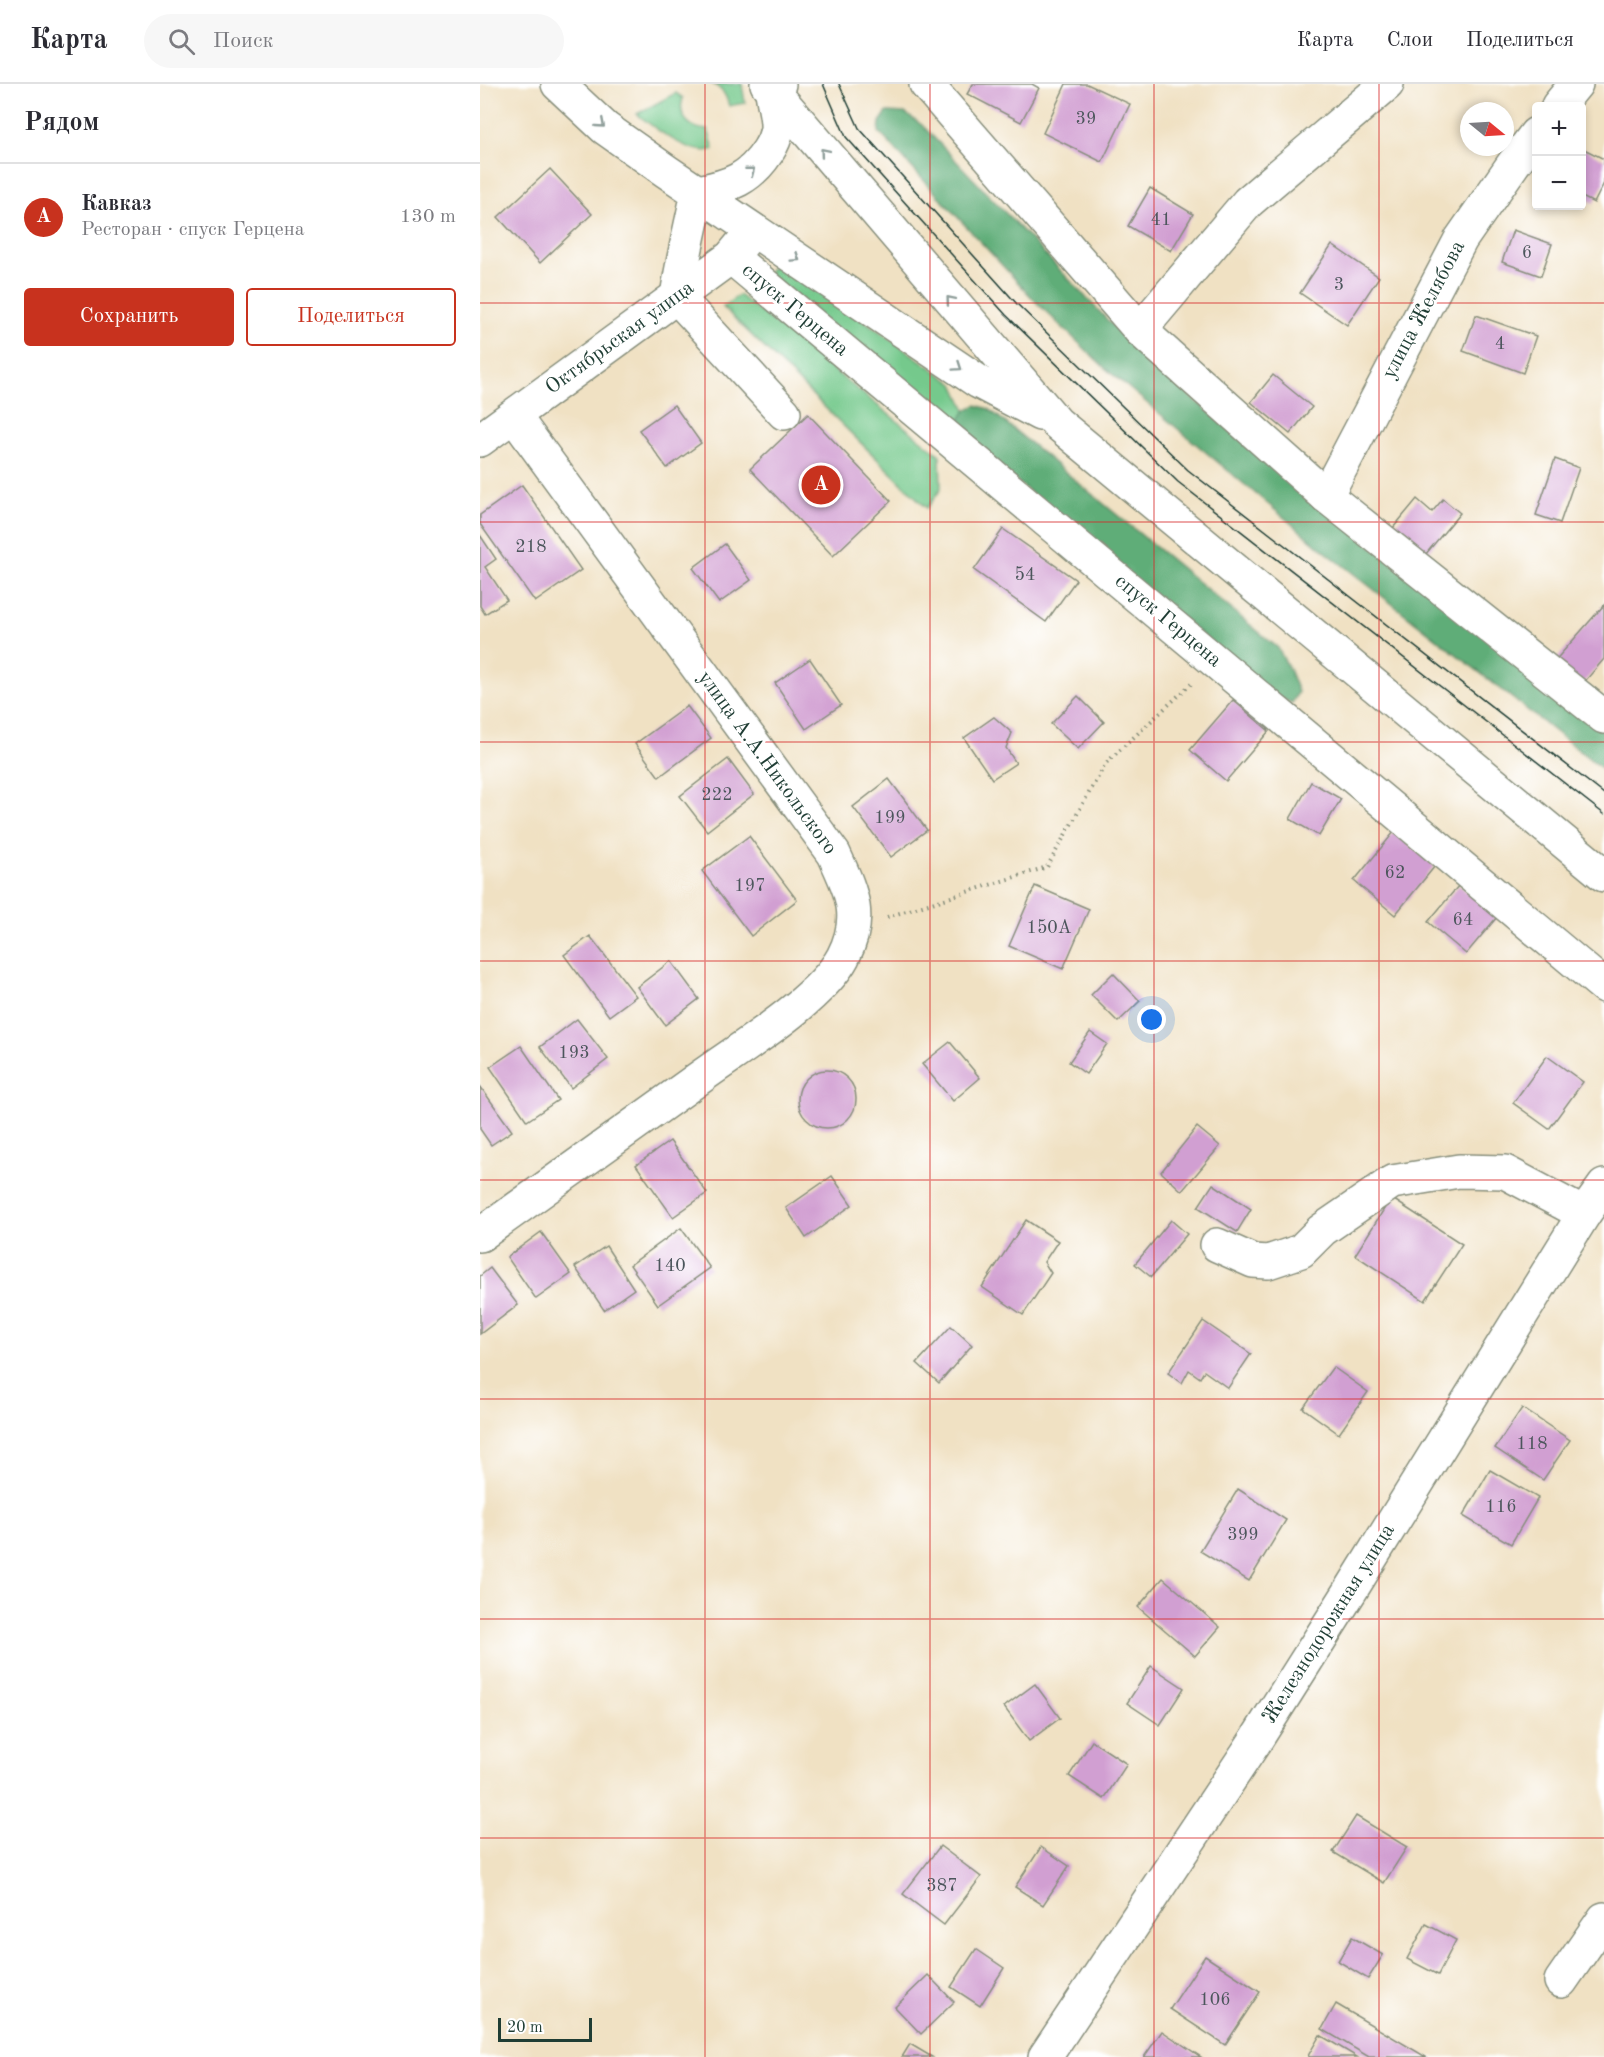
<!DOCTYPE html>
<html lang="ru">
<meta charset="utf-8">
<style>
body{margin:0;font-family:"Old Standard TT",serif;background:#f7f7f7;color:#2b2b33}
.controls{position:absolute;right:18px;top:18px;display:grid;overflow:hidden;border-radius:6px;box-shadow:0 3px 9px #0003}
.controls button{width:54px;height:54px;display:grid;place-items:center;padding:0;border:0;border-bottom:2px solid #e1e1e2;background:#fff;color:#2b2b33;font:30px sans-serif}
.compass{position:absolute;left:980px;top:18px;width:54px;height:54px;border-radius:50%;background:#fff;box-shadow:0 3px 9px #0003;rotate:108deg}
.scale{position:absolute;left:18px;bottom:15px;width:94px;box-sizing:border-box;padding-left:6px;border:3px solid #1f3d34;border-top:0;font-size:16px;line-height:21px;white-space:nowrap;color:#1f3d34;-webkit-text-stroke:4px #fff;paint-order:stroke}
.you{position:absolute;left:672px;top:936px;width:21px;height:21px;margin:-15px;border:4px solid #fff;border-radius:50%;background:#1a73e8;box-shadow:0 0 0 9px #1a73e833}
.badge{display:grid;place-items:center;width:39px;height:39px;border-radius:50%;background:#c8321e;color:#fff;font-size:20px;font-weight:700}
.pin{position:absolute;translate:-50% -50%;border:3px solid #fff;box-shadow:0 2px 6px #0006}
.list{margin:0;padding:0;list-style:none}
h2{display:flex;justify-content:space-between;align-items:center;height:78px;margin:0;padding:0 24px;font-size:26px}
h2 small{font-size:20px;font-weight:400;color:#7c7c81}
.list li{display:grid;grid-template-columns:39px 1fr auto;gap:18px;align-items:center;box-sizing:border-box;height:108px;padding:0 24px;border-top:2px solid #e1e1e2}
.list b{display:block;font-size:22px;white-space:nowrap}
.list p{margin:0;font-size:20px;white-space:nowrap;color:#7c7c81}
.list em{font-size:20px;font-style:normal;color:#7c7c81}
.actions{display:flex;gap:12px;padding:18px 24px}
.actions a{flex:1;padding:14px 0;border:2px solid #c8321e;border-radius:6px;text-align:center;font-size:21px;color:#c8321e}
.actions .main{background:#c8321e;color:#fff}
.icon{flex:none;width:33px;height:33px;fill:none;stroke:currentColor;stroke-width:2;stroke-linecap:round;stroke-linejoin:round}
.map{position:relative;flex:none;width:1124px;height:1973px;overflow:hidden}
header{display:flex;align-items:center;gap:36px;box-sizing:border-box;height:84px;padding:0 30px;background:#fff;border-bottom:2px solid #e1e1e2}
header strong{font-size:28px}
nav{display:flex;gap:33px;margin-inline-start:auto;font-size:21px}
.search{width:420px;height:54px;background:#f7f7f7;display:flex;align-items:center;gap:15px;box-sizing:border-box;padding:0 21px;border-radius:33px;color:#7c7c81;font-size:22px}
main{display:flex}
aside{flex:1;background:#fff}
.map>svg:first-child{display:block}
.green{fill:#74c98c;stroke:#4a8360;stroke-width:1.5}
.forest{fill:#5fad78;stroke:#3f7556;stroke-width:1.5}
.building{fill:#d19fd2}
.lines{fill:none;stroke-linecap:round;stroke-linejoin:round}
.minor-casing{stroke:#888f7c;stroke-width:36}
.major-casing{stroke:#888f7c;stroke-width:36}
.path{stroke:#888f7c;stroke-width:4;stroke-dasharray:1.5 4.5;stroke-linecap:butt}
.minor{stroke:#fff;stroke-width:33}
.major{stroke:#fff;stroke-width:33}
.tram{stroke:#1f3d34;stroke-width:1.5}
.oneway{stroke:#8f9e9a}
.grid{fill:none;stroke:#d62828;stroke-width:1.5;stroke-opacity:0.55}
.labels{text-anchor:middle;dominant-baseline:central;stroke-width:6;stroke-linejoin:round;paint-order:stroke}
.number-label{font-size:18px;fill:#4c565c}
.street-label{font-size:21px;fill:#1f3d34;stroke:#fff}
</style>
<header>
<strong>Карта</strong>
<div class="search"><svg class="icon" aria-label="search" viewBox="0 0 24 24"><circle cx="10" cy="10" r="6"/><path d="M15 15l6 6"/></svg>Поиск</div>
<nav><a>Карта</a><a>Слои</a><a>Поделиться</a></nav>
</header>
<main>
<aside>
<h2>Рядом<small></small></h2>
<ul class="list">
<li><span class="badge">A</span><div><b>Кавказ</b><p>Ресторан · спуск Герцена</p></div><em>130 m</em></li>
</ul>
<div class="actions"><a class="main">Сохранить</a><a>Поделиться</a></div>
</aside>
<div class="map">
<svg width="1124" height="1973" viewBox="0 0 1124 1973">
<rect width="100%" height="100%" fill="#fff"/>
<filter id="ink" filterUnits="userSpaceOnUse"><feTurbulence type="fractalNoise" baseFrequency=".0167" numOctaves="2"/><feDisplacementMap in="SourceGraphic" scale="12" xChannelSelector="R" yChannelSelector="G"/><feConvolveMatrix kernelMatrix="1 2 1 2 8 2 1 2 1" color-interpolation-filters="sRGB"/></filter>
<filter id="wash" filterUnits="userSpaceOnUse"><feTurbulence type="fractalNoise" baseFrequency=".008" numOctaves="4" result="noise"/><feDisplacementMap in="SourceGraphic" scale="24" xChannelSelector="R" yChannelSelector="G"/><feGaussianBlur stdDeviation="1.35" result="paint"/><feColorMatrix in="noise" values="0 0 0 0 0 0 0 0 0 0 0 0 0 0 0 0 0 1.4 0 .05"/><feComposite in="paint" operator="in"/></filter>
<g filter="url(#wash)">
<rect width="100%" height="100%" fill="#f0e1c3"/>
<!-- green -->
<g class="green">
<path d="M233,0H262L265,19L249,22C246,11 243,6 233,0Z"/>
<path d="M196,9L203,14C197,33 210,45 228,46L234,65C212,74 174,44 157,30Z"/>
<path d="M298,176L474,300L486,326L480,337L493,361L286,191Z"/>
<path d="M259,211L460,371L461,405L447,424L243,223Z"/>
</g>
<!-- forest -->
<g class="forest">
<path d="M407,28L425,29L442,41L659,269L847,427L1124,646V686L837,461L625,284L557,219L399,48L400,38Z"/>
<path d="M496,321L509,325L798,564L809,585L818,608L812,619L797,613L493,361L480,336L486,326Z"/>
</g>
<g id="blocks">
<!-- building -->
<g class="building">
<path d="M493,0H552L559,4L541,38L487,10Z"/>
<path d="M586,0H607L650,20L622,78L563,49Z"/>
<path d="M1102,64L1124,75V99L1114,119L1102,113Z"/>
<path d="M70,85L112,130L60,179L18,133Z"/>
<path d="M670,104L713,130L691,167L648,142Z"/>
<path d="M1033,146L1072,160L1061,192L1022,178Z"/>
<path d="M852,161L899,193L867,241L820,209Z"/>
<path d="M996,231L1056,252L1043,289L983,267Z"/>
<path d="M793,291L832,323L810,350L771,318Z"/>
<path d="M194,321L221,359L187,384L159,346Z"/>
<path d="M328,330L411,417L353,472L270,385Z"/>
<path d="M1075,375L1099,384L1080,439L1056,431Z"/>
<path d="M42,401L101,486L55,518L0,440V431Z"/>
<path d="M937,415L952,428L963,415L980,429L945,471L913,444Z"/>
<path d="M523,445L596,496L566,538L494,486Z"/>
<path d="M0,451L16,475L5,483L27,516L5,530L0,522Z"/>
<path d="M245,460L271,496L239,519L213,484Z"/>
<path d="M1124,521V575L1100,603L1073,579Z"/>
<path d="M330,575L361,621L326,645L295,599Z"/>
<path d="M598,612L624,638L598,665L571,640Z"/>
<path d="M753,616L789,647L746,697L710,666Z"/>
<path d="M207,622L231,654L179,693L155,660Z"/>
<path d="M514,633L532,649L526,664L536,679L512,695L484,654Z"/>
<path d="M248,675L274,710L227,747L200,712Z"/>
<path d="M409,695L447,746L411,773L373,723Z"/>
<path d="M831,698L861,715L839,752L810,735Z"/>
<path d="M914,748L955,782L915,831L874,797Z"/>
<path d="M269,752L317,816L271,852L222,787Z"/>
<path d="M979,801L1017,833L986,870L948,838Z"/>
<path d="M555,802L609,825L583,885L529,862Z"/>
<path d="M110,852L156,912L129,932L84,871Z"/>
<path d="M191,877L219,915L185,941L157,903Z"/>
<path d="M633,889L660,917L638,938L611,911Z"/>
<path d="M97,935L128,975L91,1004L60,963Z"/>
<path d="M610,948L627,960L606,990L589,978Z"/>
<path d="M470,958L500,994L473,1017L442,980Z"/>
<path d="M41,962L78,1016L47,1037L10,983Z"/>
<path d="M1067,972L1103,998L1069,1045L1033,1019Z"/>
<circle cx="347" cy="1015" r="29"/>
<path d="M0,1002L32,1047L11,1061L0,1045Z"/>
<path d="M717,1043L740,1062L702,1107L681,1088Z"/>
<path d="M190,1057L227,1109L193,1133L156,1081Z"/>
<path d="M352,1092L372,1121L326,1154L306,1124Z"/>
<path d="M733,1100L771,1125L757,1148L718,1123Z"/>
<path d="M911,1114L982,1160L945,1217L875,1171Z"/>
<path d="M546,1136L578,1157L564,1178L571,1189L543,1231L502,1203Z"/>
<path d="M691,1136L707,1150L671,1193L655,1180Z"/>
<path d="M201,1144L230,1184L178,1221L150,1181Z"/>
<path d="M61,1148L91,1190L56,1215L27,1173Z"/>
<path d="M126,1162L154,1205L124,1226L95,1183Z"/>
<path d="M10,1184L38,1221L0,1250V1192Z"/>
<path d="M723,1237L771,1270L748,1304L724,1287L720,1294L709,1286L702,1299L688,1289Z"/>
<path d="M471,1242L492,1261L459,1299L437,1279Z"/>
<path d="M853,1283L888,1308L859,1350L823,1324Z"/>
<path d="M1042,1324L1090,1356L1063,1396L1015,1364Z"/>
<path d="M1010,1386L1058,1414L1031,1460L983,1432Z"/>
<path d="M758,1405L806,1436L769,1497L720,1467Z"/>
<path d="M683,1494L740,1543L715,1572L658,1523Z"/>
<path d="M671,1582L704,1604L680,1641L647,1619Z"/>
<path d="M555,1600L580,1634L549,1657L524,1623Z"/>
<path d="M612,1657L647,1680L624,1715L589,1692Z"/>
<path d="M876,1732L927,1763L904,1799L853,1768Z"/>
<path d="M460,1762L501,1793L464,1841L423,1810Z"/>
<path d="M561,1763L589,1782L563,1821L535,1803Z"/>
<path d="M946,1840L976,1856L958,1891L927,1875Z"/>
<path d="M872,1853L903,1871L888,1895L858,1877Z"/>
<path d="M496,1865L524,1884L500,1922L471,1903Z"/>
<path d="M725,1872L780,1908L745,1961L690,1925Z"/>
<path d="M448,1891L474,1918L441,1950L415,1923Z"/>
<path d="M856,1920L946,1973H889L842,1945Z"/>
<path d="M682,1947L721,1973H664Z"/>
<path d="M840,1951L877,1973H830L828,1972Z"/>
<path d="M430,1960L452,1973H422Z"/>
</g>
</g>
</g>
<g filter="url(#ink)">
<use href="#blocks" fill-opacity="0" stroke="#888f7c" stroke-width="1.5"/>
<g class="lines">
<defs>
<g id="minor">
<path d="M299,0L292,7C293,19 298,33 297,45C296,51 292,61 288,67C270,95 250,102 218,108C211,143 202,177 197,213L304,329"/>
<path d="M446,0L660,246L846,412L1124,633"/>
<path d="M1078,22L1096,0"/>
<path d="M251,173L1124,902"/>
<path d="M660,246L768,118L907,0"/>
<path d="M0,356L251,173L265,156"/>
<path d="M846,412L981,155L1034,79L1056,50"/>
<path d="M0,1151C74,1098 148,1045 222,992C262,963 340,916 363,873C384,832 371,808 354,770L34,332"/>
<path d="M737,1161L773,1177L788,1178L821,1167L842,1146L912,1098L979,1087L1025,1088L1104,1130"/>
<path d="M1081,1897L1124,1835"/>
<path d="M565,1973L776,1656L871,1506L1104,1130L1124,1102"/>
</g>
<g id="major">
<path d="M78,0L125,44L186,87L499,298L560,330"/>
<path d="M287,0L577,339L1124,791"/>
</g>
</defs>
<!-- minor casing -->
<use href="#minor" class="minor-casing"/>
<!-- major casing -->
<use href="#major" class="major-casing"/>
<!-- path -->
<path class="path" d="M407,833L567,783L626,679L711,600"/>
<!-- minor -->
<use href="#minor" class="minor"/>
<!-- major -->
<use href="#major" class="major"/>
<!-- tram -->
<g class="tram">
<path d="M343,0L366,53L526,231L698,398L1124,730"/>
<path d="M359,0L379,44L537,220L708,386L1124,710"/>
</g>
</g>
<!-- one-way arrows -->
<defs><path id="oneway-chevron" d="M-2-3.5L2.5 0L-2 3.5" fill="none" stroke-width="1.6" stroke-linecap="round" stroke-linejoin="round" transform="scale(1.5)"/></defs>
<g class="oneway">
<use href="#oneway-chevron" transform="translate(121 40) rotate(41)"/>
<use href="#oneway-chevron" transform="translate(344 68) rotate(-130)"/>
<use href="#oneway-chevron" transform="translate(271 87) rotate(-38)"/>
<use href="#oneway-chevron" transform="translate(316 174) rotate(34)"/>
<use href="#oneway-chevron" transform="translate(470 216) rotate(-130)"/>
<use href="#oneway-chevron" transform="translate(478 283) rotate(34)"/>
</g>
</g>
<!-- grid -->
<path class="grid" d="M225,0V1973M450,0V1973M674,0V1973M899,0V1973M0,219H1124M0,438H1124M0,658H1124M0,877H1124M0,1096H1124M0,1315H1124M0,1535H1124M0,1754H1124"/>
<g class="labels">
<!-- number labels -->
<g class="number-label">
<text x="606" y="35">39</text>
<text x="681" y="136">41</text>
<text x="1047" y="169">6</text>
<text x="859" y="201">3</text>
<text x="1020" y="260">4</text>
<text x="51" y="463">218</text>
<text x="545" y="491">54</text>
<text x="237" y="711">222</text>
<text x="410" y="734">199</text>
<text x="915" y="789">62</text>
<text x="270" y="802">197</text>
<text x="983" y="836">64</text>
<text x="569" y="844">150А</text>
<text x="94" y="969">193</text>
<text x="190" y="1182">140</text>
<text x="1052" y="1360">118</text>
<text x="1021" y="1423">116</text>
<text x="763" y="1451">399</text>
<text x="462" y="1802">387</text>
<text x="735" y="1916">106</text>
</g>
<!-- street labels -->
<g class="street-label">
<text transform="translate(315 226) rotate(40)">спуск Герцена</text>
<text transform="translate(944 226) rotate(-62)">улица Желябова</text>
<text transform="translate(140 254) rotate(-36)">Октябрьская улица</text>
<text transform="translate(688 537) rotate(40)">спуск Герцена</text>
<text transform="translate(287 679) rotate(54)">улица А.А.Никольского</text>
<text transform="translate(849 1540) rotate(-58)">Железнодорожная улица</text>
</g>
</g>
</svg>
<div class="controls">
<button>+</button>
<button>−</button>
</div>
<svg class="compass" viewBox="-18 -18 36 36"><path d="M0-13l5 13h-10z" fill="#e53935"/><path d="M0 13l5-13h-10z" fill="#7c7c81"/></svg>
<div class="scale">20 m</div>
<div class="you"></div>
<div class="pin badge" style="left:341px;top:401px">A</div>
</div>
</main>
